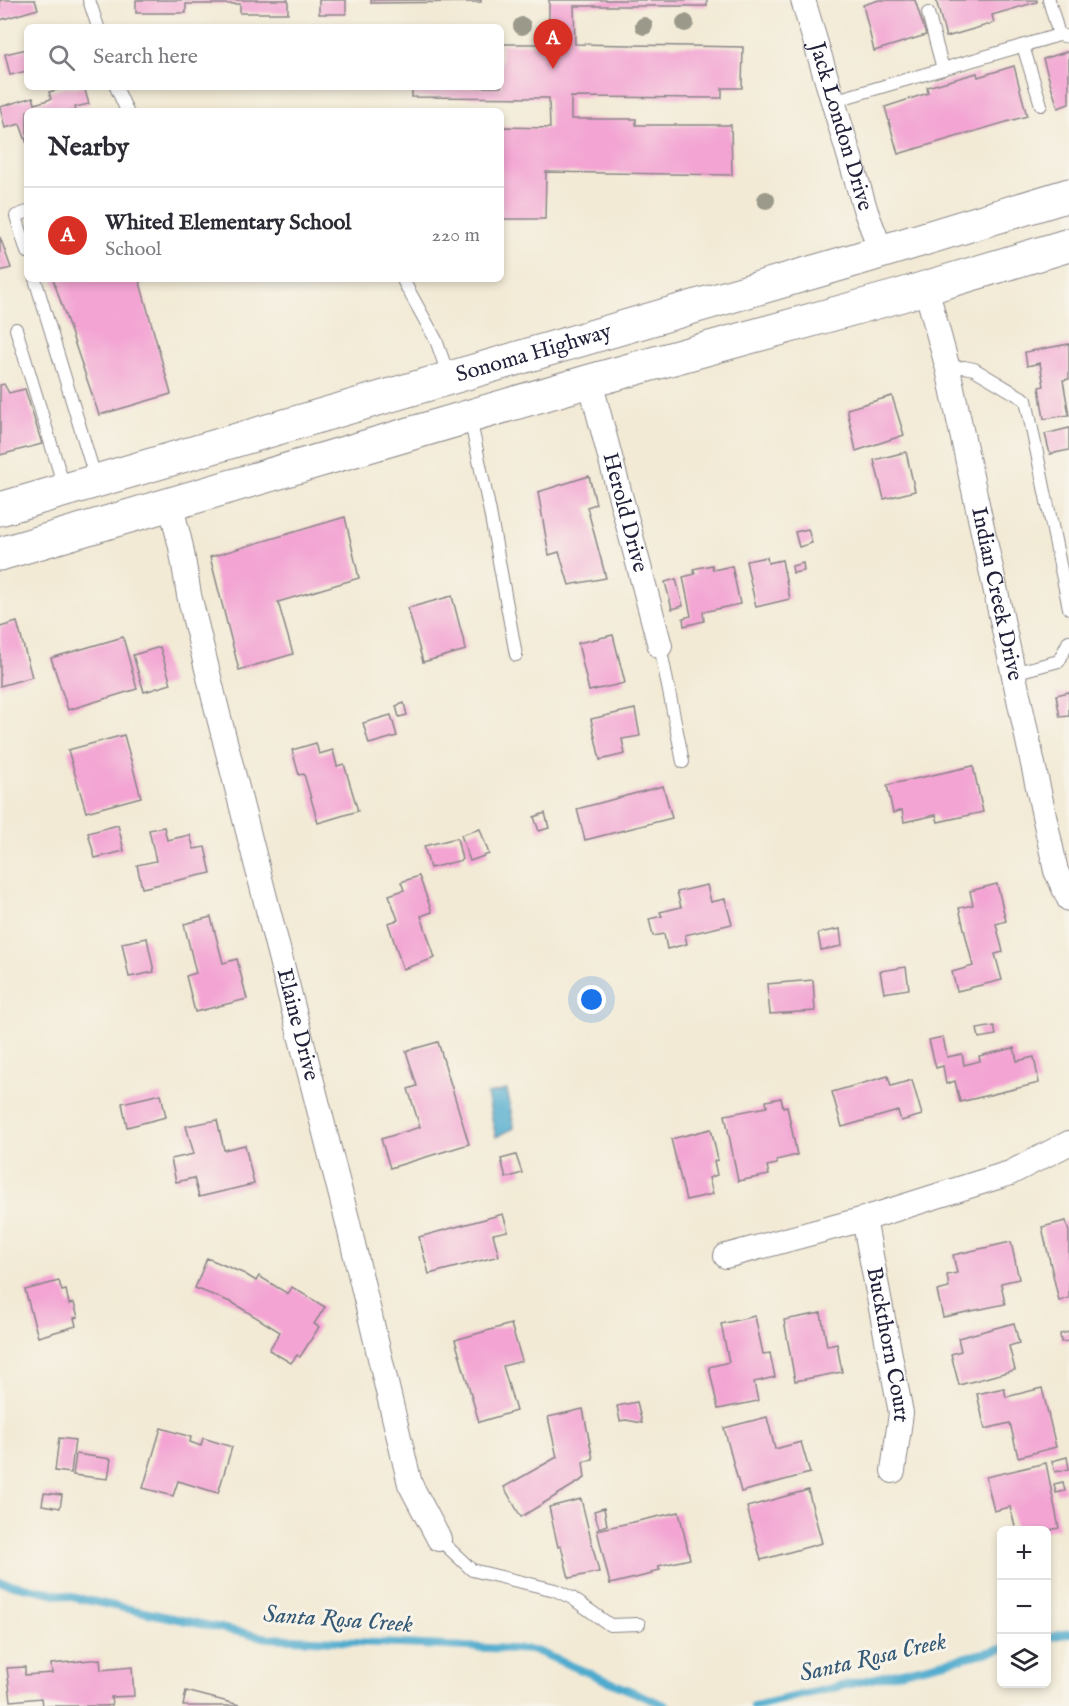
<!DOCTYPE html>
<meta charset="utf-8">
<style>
body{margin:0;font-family:"IM FELL English",serif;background:#f2f2f3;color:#2b2b33}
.controls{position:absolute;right:18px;bottom:18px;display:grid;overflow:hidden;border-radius:9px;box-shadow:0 3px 9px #0003}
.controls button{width:54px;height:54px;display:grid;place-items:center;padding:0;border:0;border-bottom:2px solid #e1e1e2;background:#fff;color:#2b2b33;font:30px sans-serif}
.you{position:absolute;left:592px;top:1000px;width:21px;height:21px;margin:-15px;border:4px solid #fff;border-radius:50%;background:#1a73e8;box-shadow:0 0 0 9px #1a73e833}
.badge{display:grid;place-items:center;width:39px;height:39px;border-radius:50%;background:#d93025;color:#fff;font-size:20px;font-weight:700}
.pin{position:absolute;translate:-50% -50px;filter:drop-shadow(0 2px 3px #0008)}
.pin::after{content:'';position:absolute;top:32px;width:21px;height:18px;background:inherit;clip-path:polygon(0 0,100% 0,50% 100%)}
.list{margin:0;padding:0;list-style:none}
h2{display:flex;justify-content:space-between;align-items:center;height:78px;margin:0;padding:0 24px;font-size:26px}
h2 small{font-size:20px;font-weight:400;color:#7c7c81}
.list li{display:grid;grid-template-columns:39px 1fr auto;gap:18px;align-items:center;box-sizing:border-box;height:96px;padding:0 24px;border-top:2px solid #e1e1e2}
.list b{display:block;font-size:22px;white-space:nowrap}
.list p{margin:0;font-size:20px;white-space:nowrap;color:#7c7c81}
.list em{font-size:20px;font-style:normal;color:#7c7c81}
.icon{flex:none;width:33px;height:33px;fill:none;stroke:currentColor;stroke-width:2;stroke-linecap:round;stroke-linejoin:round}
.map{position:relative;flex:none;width:1069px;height:1706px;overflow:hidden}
.search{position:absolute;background:#fff;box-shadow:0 3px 9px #0003;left:24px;top:24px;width:480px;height:66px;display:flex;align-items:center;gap:15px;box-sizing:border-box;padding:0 21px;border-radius:9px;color:#7c7c81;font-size:22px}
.panel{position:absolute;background:#fff;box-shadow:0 3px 9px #0003;left:24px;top:108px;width:480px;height:174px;border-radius:9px}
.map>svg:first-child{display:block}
.water{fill:#50abce;stroke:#396684;stroke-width:1.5}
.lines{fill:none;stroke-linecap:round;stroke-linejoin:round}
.stream{stroke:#50abce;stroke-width:8}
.building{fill:#f3a4d3}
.lane-casing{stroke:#8a8688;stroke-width:14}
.street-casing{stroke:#8a8688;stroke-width:26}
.primary-casing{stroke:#8a8688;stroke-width:35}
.lane{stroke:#fff;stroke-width:12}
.street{stroke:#fff;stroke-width:24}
.primary{stroke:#fff;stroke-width:33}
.tree{fill:#9a998a}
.labels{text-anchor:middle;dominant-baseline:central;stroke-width:6;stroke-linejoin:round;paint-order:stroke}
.street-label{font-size:22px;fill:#22223b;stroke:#f7f3e8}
.water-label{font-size:24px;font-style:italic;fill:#345976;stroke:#f7f3e8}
</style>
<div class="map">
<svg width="1069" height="1706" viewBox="0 0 1069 1706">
<rect width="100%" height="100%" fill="#f7f3e8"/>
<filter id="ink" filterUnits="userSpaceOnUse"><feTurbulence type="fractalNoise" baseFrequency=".0167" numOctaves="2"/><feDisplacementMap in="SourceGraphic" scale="12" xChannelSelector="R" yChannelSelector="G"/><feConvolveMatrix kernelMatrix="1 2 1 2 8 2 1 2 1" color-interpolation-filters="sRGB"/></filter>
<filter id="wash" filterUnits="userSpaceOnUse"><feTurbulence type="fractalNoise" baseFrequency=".008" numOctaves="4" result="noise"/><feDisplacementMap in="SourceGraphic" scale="24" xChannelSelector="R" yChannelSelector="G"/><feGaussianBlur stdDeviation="1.35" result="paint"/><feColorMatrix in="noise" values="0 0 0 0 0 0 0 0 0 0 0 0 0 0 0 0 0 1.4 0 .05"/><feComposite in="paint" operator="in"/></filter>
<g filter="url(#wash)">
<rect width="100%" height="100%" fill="#f2ead5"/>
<!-- water -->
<path class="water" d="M507,1090L514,1128L496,1137L487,1094Z"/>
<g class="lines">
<!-- stream -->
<g class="stream">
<path d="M0,1582L268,1638L534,1650L667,1706"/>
<path d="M1046,1638L1069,1633"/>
<path d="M754,1706L1002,1649"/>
</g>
</g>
<g id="blocks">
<!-- building -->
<g class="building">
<path d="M0,0H35L38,9L0,20Z"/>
<path d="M136,0H288V13H240V4H186V13H136Z"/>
<rect x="319" y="0" width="27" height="14"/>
<path d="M371,0H481V2L371,3Z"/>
<path d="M549,0H707V6H574L575,44L743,47L742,88H722V98L571,97V119H636V125H731L732,175L546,172L545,219H501V127L550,128L549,98L412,97V87H501V44H549Z"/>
<path d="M879,0H915L926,35L874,51L863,5Z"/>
<path d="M936,0H1037V2L992,15L994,23L946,37Z"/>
<path d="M27,49V71L10,75L5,54Z"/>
<path d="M1069,51V104L1058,108L1043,59Z"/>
<path d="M1014,66L1027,116L898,154L885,107L928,93L927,87L977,73L978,77Z"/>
<path d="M68,87H84L89,104L75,107L76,111H27V144L20,124L5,128L0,107L33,97L35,104L51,99L49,92Z"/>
<path d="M0,237L11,268L0,271Z"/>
<path d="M53,279H139L171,394L99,415Z"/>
<path d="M1069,344V379L1063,380L1069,415L1044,419L1039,387L1044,386L1040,363L1027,366L1025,352Z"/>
<path d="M4,384L9,393L25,389L42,444L0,455V385Z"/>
<path d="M892,396L904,435L856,451L847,409Z"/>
<path d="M1069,428V450L1050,454L1045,434Z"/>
<path d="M906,452L915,491L884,499L874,460Z"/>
<path d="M589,476L596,504L587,507L606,578L569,585L559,552L549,555L538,492Z"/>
<path d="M345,517L359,578L278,602L293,654L239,670L210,557Z"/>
<path d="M808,529L812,543L799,547L795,532Z"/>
<path d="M767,557L768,563L782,560L790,599L756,607L746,561Z"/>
<path d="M803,563L804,571L793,573L792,566Z"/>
<path d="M712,565L713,570L732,566L740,604L703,612L704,621L684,626L683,618L691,616L683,577L695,574L693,569Z"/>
<path d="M676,579L683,606L672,609L665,582Z"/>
<path d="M452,596L466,650L423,662L408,608Z"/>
<path d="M17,622L32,677L0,686V627Z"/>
<path d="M613,635L625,683L589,691L578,643Z"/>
<path d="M123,637L137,689L68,710L51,658Z"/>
<path d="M160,647L171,684L144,692L133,655Z"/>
<path d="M1069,692V716L1060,717L1056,695Z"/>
<path d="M404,703L407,715L399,717L396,706Z"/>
<path d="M635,709L640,736L622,739L625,754L600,760L591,719Z"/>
<path d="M391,715L397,736L369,744L363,723Z"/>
<path d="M124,735L141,797L86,812L68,750Z"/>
<path d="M316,743L319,754L333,750L337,766L344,764L358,811L318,823L304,774L299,775L292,750Z"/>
<path d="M973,766L983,812L938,822L936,815L904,822L902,810L893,813L887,785Z"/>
<path d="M663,786L672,818L585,840L577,809Z"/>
<path d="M545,813L549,828L539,831L534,817Z"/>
<path d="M118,825L124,851L95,858L88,833Z"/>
<path d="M164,827L167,840L190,835L194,849L205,847L211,873L142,888L137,865L156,861L149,830Z"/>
<path d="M480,829L489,854L470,861L461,835Z"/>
<path d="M457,838L462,860L430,868L424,846Z"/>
<path d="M419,876L432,912L421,916L435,958L403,969L388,923L398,920L389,895L404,890L401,882Z"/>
<path d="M997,884L1006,921L996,924L1003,952L995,954L1002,980L957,991L952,972L973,966L959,908L973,905L970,891Z"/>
<path d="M707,885L711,902L725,899L732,924L685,935L687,944L667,949L664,934L653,936L649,919L662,916L660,912L681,907L677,892Z"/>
<path d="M211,917L223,963L237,959L247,999L195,1012L186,976L196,973L184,924Z"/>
<path d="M840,929L842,946L821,950L818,933Z"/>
<path d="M147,938L154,972L129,977L122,943Z"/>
<path d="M906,967L909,989L884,993L880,971Z"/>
<path d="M813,980L815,1011L770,1014L767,984Z"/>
<path d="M994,1026L996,1035L979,1038L977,1029Z"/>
<path d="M943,1037L947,1057L962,1054L964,1065L980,1061L979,1056L1014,1048L1017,1061L1034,1057L1039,1083L960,1102L955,1081L946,1084L943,1066L936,1068L929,1040Z"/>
<path d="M438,1042L469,1144L390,1168L381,1139L420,1127L408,1089L417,1086L406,1051Z"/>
<path d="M888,1076L891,1086L912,1080L922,1115L901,1121L898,1111L842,1127L832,1092Z"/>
<path d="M161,1094L166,1117L127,1127L122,1103Z"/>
<path d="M781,1098L783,1107L787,1106L797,1155L776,1160L777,1164L767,1166L769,1175L738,1181L725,1115L767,1107L766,1101Z"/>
<path d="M217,1120L224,1150L245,1145L254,1184L199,1197L194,1178L176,1182L171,1159L194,1154L186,1126Z"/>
<path d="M711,1129L718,1160L714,1161L717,1175L709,1178L713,1194L686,1200L671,1139Z"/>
<path d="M516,1155L522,1173L506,1178L501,1159Z"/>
<path d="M503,1214L508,1231L493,1234L499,1256L429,1274L419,1237Z"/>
<path d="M1066,1221L1069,1232V1298L1059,1301L1042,1227Z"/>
<path d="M1011,1242L1019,1279L1001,1283L1005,1304L943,1317L937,1291L949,1288L947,1275L957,1273L953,1255Z"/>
<path d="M207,1258L245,1274L256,1281L259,1276L288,1294L292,1287L325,1307L314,1324L319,1327L300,1357L297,1355L291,1363L269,1350L280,1332L233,1303L195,1288Z"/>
<path d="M59,1281L62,1291L66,1290L69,1304L74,1303L78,1317L74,1318L76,1326L38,1337L25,1290Z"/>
<path d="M821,1313L827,1346L837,1344L842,1372L795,1381L784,1320Z"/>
<path d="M755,1316L763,1354L770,1353L775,1377L754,1382L758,1401L718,1409L709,1367L729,1362L721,1324Z"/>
<path d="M1014,1323L1019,1343L1009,1346L1015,1370L959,1385L951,1354L961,1351L958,1338Z"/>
<path d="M511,1324L522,1361L503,1366L516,1411L479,1422L455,1340Z"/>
<path d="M1069,1332V1341L1061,1342L1060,1334Z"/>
<path d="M1004,1388L1006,1397L1042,1388L1056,1447L1018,1457L1010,1423L985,1429L977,1394Z"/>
<path d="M637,1402L642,1423L626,1420L620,1421L617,1406Z"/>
<path d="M583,1409L593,1459L583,1462L585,1478L521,1517L504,1487L557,1457L548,1417Z"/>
<path d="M767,1417L775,1449L801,1442L810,1473L741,1492L724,1428Z"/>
<path d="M161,1428L191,1437L190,1442L201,1446L203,1438L232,1447L218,1493L178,1481L173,1496L143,1488Z"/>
<path d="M59,1438L75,1440L71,1473L55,1471Z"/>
<path d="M76,1454L111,1459L108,1479L73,1475Z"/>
<path d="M1067,1457L1069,1469L1055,1472L1052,1461Z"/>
<path d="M1046,1463L1059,1528L1046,1531L1016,1530L1010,1507L994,1511L986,1477Z"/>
<path d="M1063,1482L1065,1491L1056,1493L1054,1484Z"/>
<path d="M808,1490L822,1543L761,1560L747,1507Z"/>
<path d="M44,1493L62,1495L60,1508L42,1505Z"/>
<path d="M581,1499L599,1572L569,1578L561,1546L558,1547L549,1507Z"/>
<path d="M604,1508L607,1525L599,1528L594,1511Z"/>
<path d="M679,1512L690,1559L658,1566L660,1570L651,1572L652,1574L610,1584L597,1530Z"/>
<path d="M100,1659L101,1670L132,1667L134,1696L111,1697L112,1705L105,1706H42L41,1698L11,1701L7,1668L25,1667V1675L52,1673L51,1664Z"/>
<path d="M186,1691L240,1705V1706H183Z"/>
</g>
</g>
</g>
<g filter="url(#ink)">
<use href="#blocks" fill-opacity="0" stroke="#8a8688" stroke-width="1.5"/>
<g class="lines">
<defs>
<g id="lane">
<path d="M89,0L98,27"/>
<path d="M1049,0L1059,35"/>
<path d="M928,13L943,69"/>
<path d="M1023,46L1041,105"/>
<path d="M116,87L127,111"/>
<path d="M833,101L1059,35L1069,37"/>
<path d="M27,212L16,216L27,252"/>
<path d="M35,279L96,480"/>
<path d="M404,282L436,340L449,377"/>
<path d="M16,329L65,490"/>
<path d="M948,369L964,367L974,369L1026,400L1069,608"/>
<path d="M470,418L490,512L516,655"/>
<path d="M660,646L683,762"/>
<path d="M1013,673L1059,661L1069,641"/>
<path d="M439,1539L472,1570L555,1590L572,1598L610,1625L639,1624"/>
</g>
<g id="street">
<path id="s1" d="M803,0L866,212L881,251"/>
<path id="s2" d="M926,288L948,369L1056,871L1069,899"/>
<path id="s3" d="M590,381L660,646"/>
<path id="s4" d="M171,506L181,547L189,595L215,702L347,1219L410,1484L439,1539"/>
<path id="s5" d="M864,1219L901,1413L893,1471"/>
<path d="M726,1256L864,1219L1010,1173L1069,1143"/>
</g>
<g id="primary">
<path id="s6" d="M0,509L841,264L1069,195"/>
<path d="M0,554L590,381L895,297L1069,245"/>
</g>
</defs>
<!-- lane casing -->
<use href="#lane" class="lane-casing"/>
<!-- street casing -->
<use href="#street" class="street-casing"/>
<!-- primary casing -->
<use href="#primary" class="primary-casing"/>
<!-- lane -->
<use href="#lane" class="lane"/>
<!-- street -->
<use href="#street" class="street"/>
<!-- primary -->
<use href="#primary" class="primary"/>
</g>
<!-- trees -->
<g class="tree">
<circle cx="685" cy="23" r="9"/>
<circle cx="522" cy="26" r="9"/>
<circle cx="644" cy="26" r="9"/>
<circle cx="766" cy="200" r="9"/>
</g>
</g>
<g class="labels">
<!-- street labels -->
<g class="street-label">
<text stroke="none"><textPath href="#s1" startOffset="132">Jack London Drive</textPath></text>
<text stroke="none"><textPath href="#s6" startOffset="556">Sonoma Highway</textPath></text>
<text stroke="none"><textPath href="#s3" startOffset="136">Herold Drive</textPath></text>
<text stroke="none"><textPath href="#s2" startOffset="314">Indian Creek Drive</textPath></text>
<text stroke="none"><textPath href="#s4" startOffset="534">Elaine Drive</textPath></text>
<text stroke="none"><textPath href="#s5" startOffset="128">Buckthorn Court</textPath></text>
</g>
<!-- water labels -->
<g class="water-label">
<text transform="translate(338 1620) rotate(4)">Santa Rosa Creek</text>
<text transform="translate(873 1658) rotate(-13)">Santa Rosa Creek</text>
</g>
</g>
</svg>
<div class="controls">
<button>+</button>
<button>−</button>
<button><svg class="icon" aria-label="layers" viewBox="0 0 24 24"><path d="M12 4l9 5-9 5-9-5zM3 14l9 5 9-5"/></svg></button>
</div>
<div class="you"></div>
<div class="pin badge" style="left:553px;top:69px">A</div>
<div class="search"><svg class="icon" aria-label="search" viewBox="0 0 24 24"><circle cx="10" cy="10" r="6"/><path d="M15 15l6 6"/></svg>Search here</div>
<section class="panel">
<h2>Nearby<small></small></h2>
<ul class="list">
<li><span class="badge">A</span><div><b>Whited Elementary School</b><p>School</p></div><em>220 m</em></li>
</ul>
</section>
</div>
